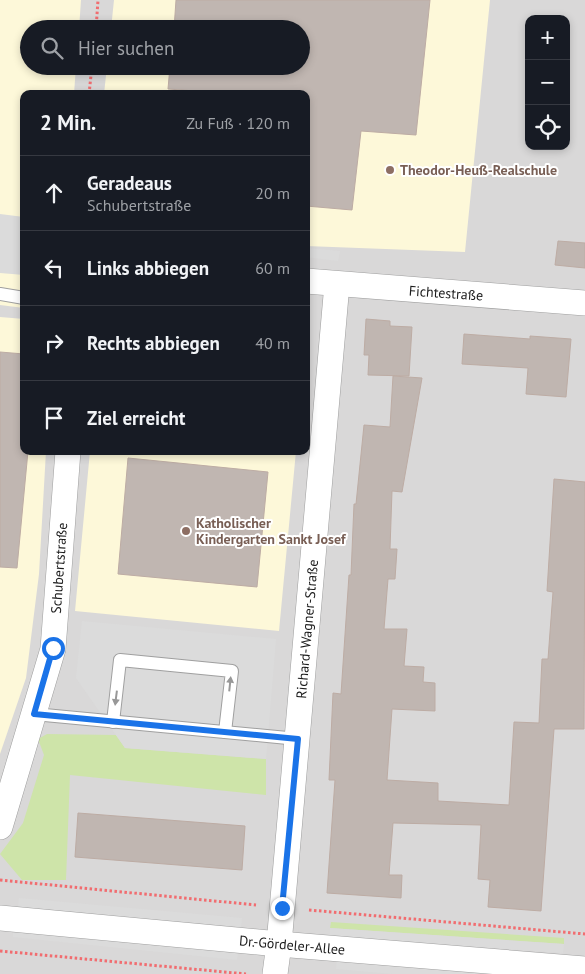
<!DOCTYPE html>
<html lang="de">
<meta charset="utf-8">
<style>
body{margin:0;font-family:"PT Sans",sans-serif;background:#242831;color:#f1f3f6}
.controls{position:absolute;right:15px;top:15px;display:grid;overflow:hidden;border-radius:10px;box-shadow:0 2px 8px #0003}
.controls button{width:45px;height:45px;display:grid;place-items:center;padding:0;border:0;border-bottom:1px solid #363941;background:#171b24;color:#f1f3f6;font:25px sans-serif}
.stop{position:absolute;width:15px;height:15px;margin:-11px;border:4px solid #1a73e8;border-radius:50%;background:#fff}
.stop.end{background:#1a73e8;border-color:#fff;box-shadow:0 1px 5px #0008}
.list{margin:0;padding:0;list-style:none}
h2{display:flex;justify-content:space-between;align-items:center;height:65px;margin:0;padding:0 20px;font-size:21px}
h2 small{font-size:16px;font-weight:400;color:#9ea1a6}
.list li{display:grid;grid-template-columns:32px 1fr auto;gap:15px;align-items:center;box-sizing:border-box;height:75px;padding:0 20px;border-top:1px solid #363941}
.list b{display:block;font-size:19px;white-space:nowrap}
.list p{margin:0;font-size:16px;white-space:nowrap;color:#9ea1a6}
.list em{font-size:16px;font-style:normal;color:#9ea1a6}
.icon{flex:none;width:28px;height:28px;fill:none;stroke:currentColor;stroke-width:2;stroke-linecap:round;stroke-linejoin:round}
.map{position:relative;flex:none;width:585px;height:974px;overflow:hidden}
.search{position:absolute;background:#171b24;box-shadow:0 2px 8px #0003;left:20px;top:20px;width:290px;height:55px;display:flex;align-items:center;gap:12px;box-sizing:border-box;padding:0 18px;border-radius:28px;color:#9ea1a6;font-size:19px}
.panel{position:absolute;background:#171b24;box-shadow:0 2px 8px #0003;left:20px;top:90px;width:290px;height:365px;border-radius:10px}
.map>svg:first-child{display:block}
.residential{fill:#d9d8d8;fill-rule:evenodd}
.education{fill:#fdf8d9}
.grass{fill:#cee4a9}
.parking{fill:#dbdbdb}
.building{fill:#c0b6b1;stroke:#bdaca4}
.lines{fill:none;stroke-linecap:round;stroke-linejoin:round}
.service-casing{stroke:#9f9f9f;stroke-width:14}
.minor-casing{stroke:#9f9f9f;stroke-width:26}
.path{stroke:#f16d70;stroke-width:3;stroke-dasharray:2.5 2.5;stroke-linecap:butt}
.service{stroke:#fff;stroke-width:12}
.minor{stroke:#fff;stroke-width:25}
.oneway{fill:#989898}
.route{stroke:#1a73e8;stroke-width:6}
.education-dot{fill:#8d6e63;stroke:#fff;stroke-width:2}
.labels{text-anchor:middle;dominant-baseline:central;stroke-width:4;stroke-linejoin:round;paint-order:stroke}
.education-label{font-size:14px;font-weight:bold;fill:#785e54;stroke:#fff;text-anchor:start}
.street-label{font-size:14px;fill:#1b1b1b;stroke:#fff}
</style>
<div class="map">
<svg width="585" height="974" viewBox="0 0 585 974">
<rect width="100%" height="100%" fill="#ece7e1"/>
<!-- residential -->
<path class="residential" d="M0,0H585V974H0ZM529,19H566V146H529ZM29,29H301V66H29ZM24,94H306V451H24Z"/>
<!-- education -->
<g class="education">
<path d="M0,0H81L79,29H29V66H76L74,94H24V308L0,305Z"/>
<path d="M114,0H490L465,252L306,246V94H104L107,66H301V29H111Z"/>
<path d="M0,317L24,319V451H46L39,574L26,678L0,754Z"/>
<path d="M90,451H296L279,631L75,611Z"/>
</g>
<!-- grass -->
<g class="grass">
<path d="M47,734L116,735L125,748L266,759V795L70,775L66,880H22L0,854L23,823L44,755L38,739Z"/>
<path d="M331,922L564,938V944L330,928Z"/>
</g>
<!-- parking -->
<g class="parking">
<path d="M0,214L24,217V275L0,273Z"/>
<path d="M306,248L340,251L338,261L306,257Z"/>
<path d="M82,621L276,639L266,759L125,748L76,678Z"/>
<path d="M19,898L242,918L241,927L18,908Z"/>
<path d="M330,928L564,944L563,953L330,937Z"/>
<path d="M13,930L238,953L237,960L13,937Z"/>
<path d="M337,960L490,974H393L336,969Z"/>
</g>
<!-- building -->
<g class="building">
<path d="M176,0H430L416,135L361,131L352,210L306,206V94H207L208,92L168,89L170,66H301V29H174Z"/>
<path d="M558,241L585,243V268L555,265Z"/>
<path d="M366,319L390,321V326L412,327L409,376L368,375L369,355H364Z"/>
<path d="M464,334L530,339V336L571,339L566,397L526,394L528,368L462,364Z"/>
<path d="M0,352L24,354V451H28L17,568L0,567Z"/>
<path d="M393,376L422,378L402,492L392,491L390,549H397L395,579H388L384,629H407L404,666L424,667L423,682L435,683V711L392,709L387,780L438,783V801L509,805L514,722L539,723L542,659H548L553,592L547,591L554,479L585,482L584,729H554L541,911L488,907L490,880L478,879L481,825L393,823L389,875H402L401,898L327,893L335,780H329L333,693L341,694L349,575H351L354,504H356L364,425L390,427Z"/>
<path d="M128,458L268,472L257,587L118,574Z"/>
<path d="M78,813L245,826L242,870L75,857Z"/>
</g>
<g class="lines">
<defs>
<g id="service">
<path d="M0,294L24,298"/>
<path d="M34,714L298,739"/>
<path d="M113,722L120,660L232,671L225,732"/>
</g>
<g id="minor">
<path d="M306,281L585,303"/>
<path d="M0,827L53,649L68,451"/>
<path d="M0,918L279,944L585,969"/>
<path d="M275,974L279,944L337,284"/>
</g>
</defs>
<!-- service casing -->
<use href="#service" class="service-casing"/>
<!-- minor casing -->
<use href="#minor" class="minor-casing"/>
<!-- path -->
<g class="path">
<path d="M96,29L98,0"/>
<path d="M89,94L92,66"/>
<path d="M0,880L256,905"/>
<path d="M309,910L585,934"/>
<path d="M0,951L246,974"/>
</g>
<!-- service -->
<use href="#service" class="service"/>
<!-- minor -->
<use href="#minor" class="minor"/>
</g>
<!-- one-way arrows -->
<defs><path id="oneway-solid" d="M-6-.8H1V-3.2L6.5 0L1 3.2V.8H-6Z" transform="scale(1.25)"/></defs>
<g class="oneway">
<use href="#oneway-solid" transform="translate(230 684) rotate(-84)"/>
<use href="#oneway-solid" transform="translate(116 698) rotate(97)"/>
</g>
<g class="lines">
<!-- route -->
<path class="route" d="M53,648L34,714L298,739L282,908"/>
</g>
<!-- markers -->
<g class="education-dot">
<circle cx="390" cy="170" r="5"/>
<circle cx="186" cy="531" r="5"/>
</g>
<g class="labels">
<!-- education labels -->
<g class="education-label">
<text x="400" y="170">Theodor-Heuß-Realschule</text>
<text x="196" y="523">Katholischer<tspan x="196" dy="16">Kindergarten Sankt Josef</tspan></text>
</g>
<!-- street labels -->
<g class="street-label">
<text transform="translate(446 293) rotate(4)">Fichtestraße</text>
<text transform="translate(59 568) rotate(-86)">Schubertstraße</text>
<text transform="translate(307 629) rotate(-85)">Richard-Wagner-Straße</text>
<text transform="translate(292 945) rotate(5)">Dr.-Gördeler-Allee</text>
</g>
</g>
</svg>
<div class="controls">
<button>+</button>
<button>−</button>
<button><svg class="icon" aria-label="locate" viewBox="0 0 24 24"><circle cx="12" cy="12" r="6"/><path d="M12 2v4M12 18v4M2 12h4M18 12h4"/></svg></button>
</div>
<div class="stop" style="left:53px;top:648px"></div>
<div class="stop end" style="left:282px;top:908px"></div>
<div class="search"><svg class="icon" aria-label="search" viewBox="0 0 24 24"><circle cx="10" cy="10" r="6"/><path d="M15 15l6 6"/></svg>Hier suchen</div>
<section class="panel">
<h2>2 Min.<small>Zu Fuß · 120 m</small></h2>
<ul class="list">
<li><svg class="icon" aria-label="ahead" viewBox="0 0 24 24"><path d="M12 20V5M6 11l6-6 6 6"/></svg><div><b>Geradeaus</b><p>Schubertstraße</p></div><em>20 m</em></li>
<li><svg class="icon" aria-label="left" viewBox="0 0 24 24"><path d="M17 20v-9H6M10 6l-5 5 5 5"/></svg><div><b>Links abbiegen</b></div><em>60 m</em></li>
<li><svg class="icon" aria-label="right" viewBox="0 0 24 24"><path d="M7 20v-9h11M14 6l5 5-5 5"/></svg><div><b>Rechts abbiegen</b></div><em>40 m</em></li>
<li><svg class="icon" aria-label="arrive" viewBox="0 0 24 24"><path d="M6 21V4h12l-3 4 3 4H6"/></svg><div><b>Ziel erreicht</b></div></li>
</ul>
</section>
</div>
